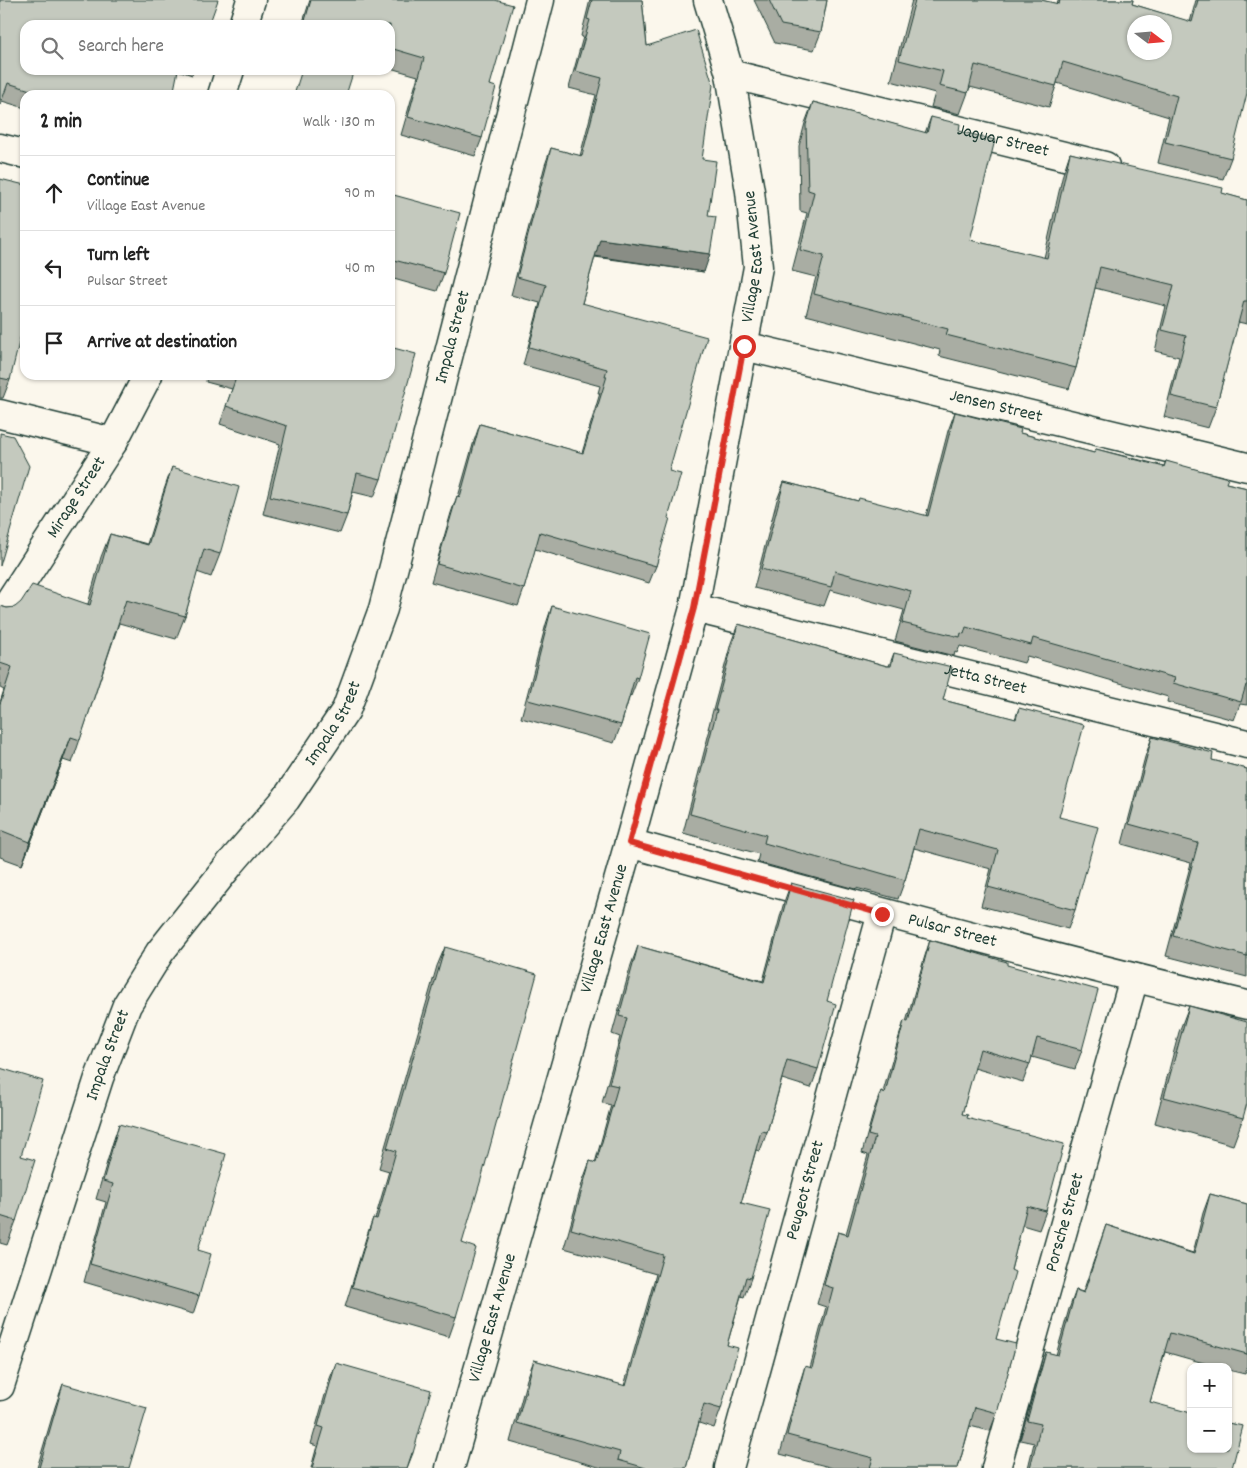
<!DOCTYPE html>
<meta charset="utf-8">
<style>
body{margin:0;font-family:Dekko,sans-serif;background:#f6f6f6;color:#222}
.controls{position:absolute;right:15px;bottom:15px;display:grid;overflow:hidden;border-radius:10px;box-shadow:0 1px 4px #0004}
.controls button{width:45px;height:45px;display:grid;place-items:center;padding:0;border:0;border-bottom:1px solid #e0e0e0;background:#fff;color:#222;font:25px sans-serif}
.compass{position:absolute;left:1127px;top:15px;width:45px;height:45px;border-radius:50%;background:#fff;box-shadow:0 1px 4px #0004;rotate:106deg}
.stop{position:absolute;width:15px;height:15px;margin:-11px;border:4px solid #d93025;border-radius:50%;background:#fff}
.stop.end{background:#d93025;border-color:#fff;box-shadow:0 1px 5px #0008}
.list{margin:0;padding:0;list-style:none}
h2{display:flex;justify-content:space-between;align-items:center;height:65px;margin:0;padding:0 20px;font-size:21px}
h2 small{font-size:16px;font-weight:400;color:#767676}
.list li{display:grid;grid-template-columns:32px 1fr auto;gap:15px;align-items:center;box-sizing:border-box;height:75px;padding:0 20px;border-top:1px solid #e0e0e0}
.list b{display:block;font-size:19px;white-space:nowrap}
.list p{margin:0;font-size:16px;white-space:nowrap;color:#767676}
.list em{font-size:16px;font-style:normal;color:#767676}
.icon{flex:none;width:28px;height:28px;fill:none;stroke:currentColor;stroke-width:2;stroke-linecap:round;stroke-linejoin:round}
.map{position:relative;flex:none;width:1247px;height:1468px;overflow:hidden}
.search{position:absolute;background:#fff;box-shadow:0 1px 4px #0004;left:20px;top:20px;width:375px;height:55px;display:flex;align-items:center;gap:12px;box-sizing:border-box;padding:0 18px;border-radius:15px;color:#767676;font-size:19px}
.panel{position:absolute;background:#fff;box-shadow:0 1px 4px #0004;left:20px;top:90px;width:375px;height:290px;border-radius:15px}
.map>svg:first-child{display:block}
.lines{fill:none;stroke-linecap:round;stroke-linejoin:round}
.minor-casing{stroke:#1f3d34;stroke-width:31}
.tertiary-casing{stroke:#1f3d34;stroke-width:31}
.minor{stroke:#fbf7ec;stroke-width:28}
.tertiary{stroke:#fbf7ec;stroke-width:28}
.wall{fill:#a9ada3;stroke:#1f3d34}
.shaded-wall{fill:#898d85;stroke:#1f3d34}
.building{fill:#c4c9be;stroke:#1f3d34;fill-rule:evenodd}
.route{stroke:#d93025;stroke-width:6}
.labels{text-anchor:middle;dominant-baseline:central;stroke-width:5;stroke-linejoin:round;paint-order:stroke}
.street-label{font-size:18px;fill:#1f3d34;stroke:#fbf7ec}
</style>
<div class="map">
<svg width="1247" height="1468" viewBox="0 0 1247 1468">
<rect width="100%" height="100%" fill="#fbf7ec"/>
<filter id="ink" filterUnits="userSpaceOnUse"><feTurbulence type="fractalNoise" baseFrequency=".02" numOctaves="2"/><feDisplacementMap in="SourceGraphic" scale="10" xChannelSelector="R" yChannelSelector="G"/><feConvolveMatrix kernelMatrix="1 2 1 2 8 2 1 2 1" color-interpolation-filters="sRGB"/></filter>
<g filter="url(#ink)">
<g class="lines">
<defs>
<g id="minor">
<path d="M243,25L251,0"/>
<path id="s1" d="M730,74L1105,166"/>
<path d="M222,95L230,70"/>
<path d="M0,148L25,154"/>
<path id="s2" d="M744,346L1247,467"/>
<path d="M0,414L113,442"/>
<path id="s3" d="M694,608L1247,744"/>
<path id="s4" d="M0,616L113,442L148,375"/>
<path id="s5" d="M629,843C834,900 1040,956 1247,1005"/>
<path id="s6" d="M0,1386L99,1078L127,1005L160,952L230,864L286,799L346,710L383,609L540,0"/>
<path id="s7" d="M729,1468L882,913"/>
<path id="s8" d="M996,1468L1134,978"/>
</g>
<g id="tertiary">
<path id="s9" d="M450,1468L629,843L694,608L758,267L750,191L730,74L708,0"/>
</g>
</defs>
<!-- minor casing -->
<use href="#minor" class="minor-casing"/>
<!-- tertiary casing -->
<use href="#tertiary" class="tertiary-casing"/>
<!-- minor -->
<use href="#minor" class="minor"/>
<!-- tertiary -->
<use href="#tertiary" class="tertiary"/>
</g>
<!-- wall -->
<g class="wall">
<path d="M0,0L25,25L173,95H25V108L2,101L0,105Z"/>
<path d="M310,0H495L490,85L482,138L475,156L401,135L418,76L390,68V25H302Z"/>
<path d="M590,0H642L647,46L702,159L708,216L704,272L595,257L582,303L669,471L668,518L656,566L649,583L535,549L524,589L518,606L431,582L451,513L457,496L458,497L474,441L480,424L582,453L600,393H598L600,386L523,365L540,303L511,295L545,165L551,148L580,156L596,95L569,88L583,37L581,36Z"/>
<path d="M754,0H827L821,32L814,50L775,43Z"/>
<path d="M912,0H1041L1057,4L1058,0H1133L1132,4L1190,22L1196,0H1247L1231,158L1223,179L1158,163L1169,117L1057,83L1049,107L970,87L960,114L931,107L935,93L891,81Z"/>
<path d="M178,70H194L192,75Z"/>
<path d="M813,102L925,133L931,117L959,131L970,240L1044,258L1063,174L1070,153L1247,200V324L1238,322L1216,407L1208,428L1164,417L1179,357L1155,351L1166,306L1095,288L1076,368L1069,389L939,356L940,350L806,315L816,277L792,271L807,213L800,211L799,146L805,123Z"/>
<path d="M0,179L10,380L3,398H0Z"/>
<path d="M390,194L444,273L437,291L390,278Z"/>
<path d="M207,375H390L381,479L374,497L353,492L347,515L340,533L263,514L280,444L220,424L232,389L206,382Z"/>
<path d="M955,412L1020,433L1094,453L1096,449L1164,466L1166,461L1226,483L1247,488V705L1240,704L1234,720L1167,702L1168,697L1027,656L1024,663L960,646L957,653L955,652L954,656L895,641L904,610L830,590L824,606L754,588L777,500L784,482L858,501L926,516L948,431Z"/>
<path d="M172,467L220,554L211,577L197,572L185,616L176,639L119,623L72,763L63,760L22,865L0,857V702L4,690L0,688V606L7,608L88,604L101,557L110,534L147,544L164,490Z"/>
<path d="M552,606L638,678L631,696L630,695L621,725L614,743L521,718L546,624Z"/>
<path d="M738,624L887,666H889L894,653L943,700L1015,719L1019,708L1059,817L1075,910L1068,929L981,906L991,869L914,848L905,880L898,899L856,888L855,889L757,862L759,854L683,833L710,729H708L731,643Z"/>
<path d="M1152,737L1212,760L1247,769V977L1166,956L1191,863L1122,844L1145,757Z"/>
<path d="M791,883L827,1001L818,1069L811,1088L782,1079L767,1132L760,1151L756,1150L741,1203L751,1278L744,1297L741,1296L727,1345L721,1409L714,1428L699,1423L686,1468H602L510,1442L527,1379L534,1360L624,1386L656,1274L564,1248L583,1180L590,1161L595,1163L611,1105L602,1103L620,1037L612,1034L631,965L638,946L763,981L784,902Z"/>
<path d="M930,940L1007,965L1082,1050L1075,1069L1032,1057L1023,1082L974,1068L962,1114L967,1118L1046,1211L1039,1230L1022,1225L1011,1270L996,1339L997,1413L990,1431L970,1426L958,1468H833L780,1454L799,1385L805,1366L810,1368L826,1307L817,1304L832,1251L838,1232L846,1234L868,1155L862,1153L874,1110L881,1091L883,1092L898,1040L904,1021L906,1022L924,959Z"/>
<path d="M445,947L462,1243L456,1317L449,1337L345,1307L366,1238L373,1218L375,1219L389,1171L379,1168L437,966Z"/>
<path d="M1189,1006L1243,1118L1233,1145L1155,1123L1179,1032Z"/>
<path d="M0,1068L21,1156L16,1221L7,1245L0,1243Z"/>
<path d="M119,1124L198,1250L199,1296L193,1314L84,1282L106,1202L96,1199L113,1142Z"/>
<path d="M1210,1194L1247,1204V1369L1245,1374L1228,1370V1367H1218L1165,1352L1150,1402L1232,1468H1028L1034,1443L1020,1440L1040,1371L1046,1352L1056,1355L1069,1309L1076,1290L1083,1292L1106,1225L1193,1253L1203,1213Z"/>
<path d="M336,1363L413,1453L407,1468H311L317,1446L311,1444L329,1381Z"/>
<path d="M63,1384L129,1468H37L55,1407Z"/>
</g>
<!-- shaded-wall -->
<g class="shaded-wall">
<path d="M600,239L710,254L704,272L594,256Z"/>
<path d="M71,737L63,760L22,865L30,842Z"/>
</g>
<!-- building -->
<g class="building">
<path d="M0,0H218L209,25H25V70H178L173,95H46L8,83L2,100L0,99Z"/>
<path d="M311,0H495L513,5L490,85L496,87L482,138L408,117L424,58L390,48V25H309L304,24Z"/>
<path d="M592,0H642L647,46L696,30L713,85L702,159L716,161L708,216L716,217L710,254L600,239L582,303L707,337L669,471L681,474L668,518H670L656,566L540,532L524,589L437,564L457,496L460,497L480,424L583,453L607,376H605L607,369L529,347L546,285L517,277L551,148L582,156L602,78L575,71L590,20L587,19Z"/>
<path d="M769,0H827L821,32L781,25Z"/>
<path d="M915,0H1041L1059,4L1060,0H1133L1132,4L1192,22L1198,0H1247V93L1231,158L1165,142L1177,96L1063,62L1056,86L975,65L968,93L939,86L943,71L899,60ZM1134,22H1164V52H1134Z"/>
<path d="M302,70H354L346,95H294Z"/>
<path d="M813,102L927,133L931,117L960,124L959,131L995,140L970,240L1047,258L1070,153L1223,188L1222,193L1247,200V301H1244L1216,407L1171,396L1186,336L1162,330L1174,285L1100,267L1076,368L946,335L948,329L814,294L824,256L800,250L814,192L808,190L806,125Z"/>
<path d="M0,179L25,185V318L10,380L0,378Z"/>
<path d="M390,194L460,213L444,273L390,259Z"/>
<path d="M390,347L416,354L381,479L357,473L347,515L270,496L287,426L226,406L237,375H390Z"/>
<path d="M955,412L1021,429L1020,433L1094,453L1096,449L1164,467L1166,461L1228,478L1226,483L1247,488V685H1246L1241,702L1173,683L1175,678L1033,638L1031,645L966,627L964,634L961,633L960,637L902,623L911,591L835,571L831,587L761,569L784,482L858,501L859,498L928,516Z"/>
<path d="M0,433L13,436L29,466L0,566Z"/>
<path d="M172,467L239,487L220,554L204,549L185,616L126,600L80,740L71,737L30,842L0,830V704L12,667L0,663V606L7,608L15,607L21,602L32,585L90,605L110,534L148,545Z"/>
<path d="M552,606L650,634L638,678L635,677L621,725L528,700Z"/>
<path d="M738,624L887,666H891L894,653L952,667L943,700L1016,719L1019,708L1084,725L1059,817L1098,827L1075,910L988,887L998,850L919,829L905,880L863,868L862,870L764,843L766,835L690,814L717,710H715Z"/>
<path d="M1152,737L1213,753L1212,760L1247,769V956L1173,936L1198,843L1129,824Z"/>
<path d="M791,883L854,900L827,1001L836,1004L818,1069L787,1060L767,1132L761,1131L741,1203L770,1210L751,1278L746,1277L727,1345L738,1348L721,1409L704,1404L686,1468H646L618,1460L620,1452L517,1423L534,1360L626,1386L663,1255L571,1229L590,1161L596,1163L618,1086L609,1084L627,1018L619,1016L638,946L764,982Z"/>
<path d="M930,940L1007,962V965L1098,990L1082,1050L1037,1038L1030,1064L980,1049L962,1114L968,1115L967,1118L1064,1144L1046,1211L1027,1206L1011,1270L1015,1272L996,1339L1016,1344L997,1413L975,1407L958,1468H870L873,1458L787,1435L805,1366L812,1368L833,1288L824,1285L838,1232L848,1235L875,1137L868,1135L881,1091L885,1093L904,1021L908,1022Z"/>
<path d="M445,947L537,974L482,1176L462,1243L476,1248L456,1317L352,1287L373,1218L377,1219L396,1151L387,1148Z"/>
<path d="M1189,1006L1247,1022V1103L1243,1118L1164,1097Z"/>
<path d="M0,1068L43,1081L21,1156L35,1160L16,1221L0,1216Z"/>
<path d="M119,1124L226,1154L198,1250L211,1254L199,1296L90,1264L113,1184L103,1181Z"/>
<path d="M1210,1194L1247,1204V1354L1170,1333L1150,1402L1191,1413V1449H1228V1423L1243,1426L1232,1468H1030L1041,1424L1027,1421L1046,1352L1058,1355L1076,1290L1084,1293L1106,1225L1194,1254Z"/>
<path d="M336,1363L431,1390L413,1453H412L407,1468H312L324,1428L318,1426Z"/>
<path d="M63,1384L147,1408L129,1468H39Z"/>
</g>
</g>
<g class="lines" filter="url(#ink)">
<!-- route -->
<path class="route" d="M744,346L694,608L629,843L882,914"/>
</g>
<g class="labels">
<!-- street labels -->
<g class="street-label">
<text stroke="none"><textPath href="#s1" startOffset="281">Jaguar Street</textPath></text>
<text stroke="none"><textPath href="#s9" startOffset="1251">Village East Avenue</textPath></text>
<text stroke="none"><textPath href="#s6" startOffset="1158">Impala Street</textPath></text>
<text stroke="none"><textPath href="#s2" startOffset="259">Jensen Street</textPath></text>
<text stroke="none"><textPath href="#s4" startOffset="141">Mirage Street</textPath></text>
<text stroke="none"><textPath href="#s3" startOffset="300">Jetta Street</textPath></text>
<text stroke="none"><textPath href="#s6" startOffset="752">Impala Street</textPath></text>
<text stroke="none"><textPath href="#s9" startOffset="561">Village East Avenue</textPath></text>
<text stroke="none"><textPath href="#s5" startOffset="335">Pulsar Street</textPath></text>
<text stroke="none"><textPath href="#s6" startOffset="348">Impala Street</textPath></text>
<text stroke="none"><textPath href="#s7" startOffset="288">Peugeot Street</textPath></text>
<text stroke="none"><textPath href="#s8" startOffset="255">Porsche Street</textPath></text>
<text stroke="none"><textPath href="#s9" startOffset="156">Village East Avenue</textPath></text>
</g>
</g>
</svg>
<div class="controls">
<button>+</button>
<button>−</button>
</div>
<svg class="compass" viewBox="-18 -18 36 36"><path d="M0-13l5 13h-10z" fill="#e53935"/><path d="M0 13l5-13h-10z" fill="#767676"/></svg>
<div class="stop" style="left:744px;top:346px"></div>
<div class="stop end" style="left:882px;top:914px"></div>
<div class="search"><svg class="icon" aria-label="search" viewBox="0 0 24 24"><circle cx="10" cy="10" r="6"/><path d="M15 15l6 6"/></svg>Search here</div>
<section class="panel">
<h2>2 min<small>Walk · 130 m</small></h2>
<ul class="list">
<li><svg class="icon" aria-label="ahead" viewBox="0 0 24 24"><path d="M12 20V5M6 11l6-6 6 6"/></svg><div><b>Continue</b><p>Village East Avenue</p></div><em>90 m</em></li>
<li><svg class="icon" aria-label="left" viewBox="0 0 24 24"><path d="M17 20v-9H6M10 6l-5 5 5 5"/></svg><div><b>Turn left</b><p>Pulsar Street</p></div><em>40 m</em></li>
<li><svg class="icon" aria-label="arrive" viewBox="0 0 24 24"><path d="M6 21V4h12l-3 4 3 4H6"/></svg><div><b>Arrive at destination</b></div></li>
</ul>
</section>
</div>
